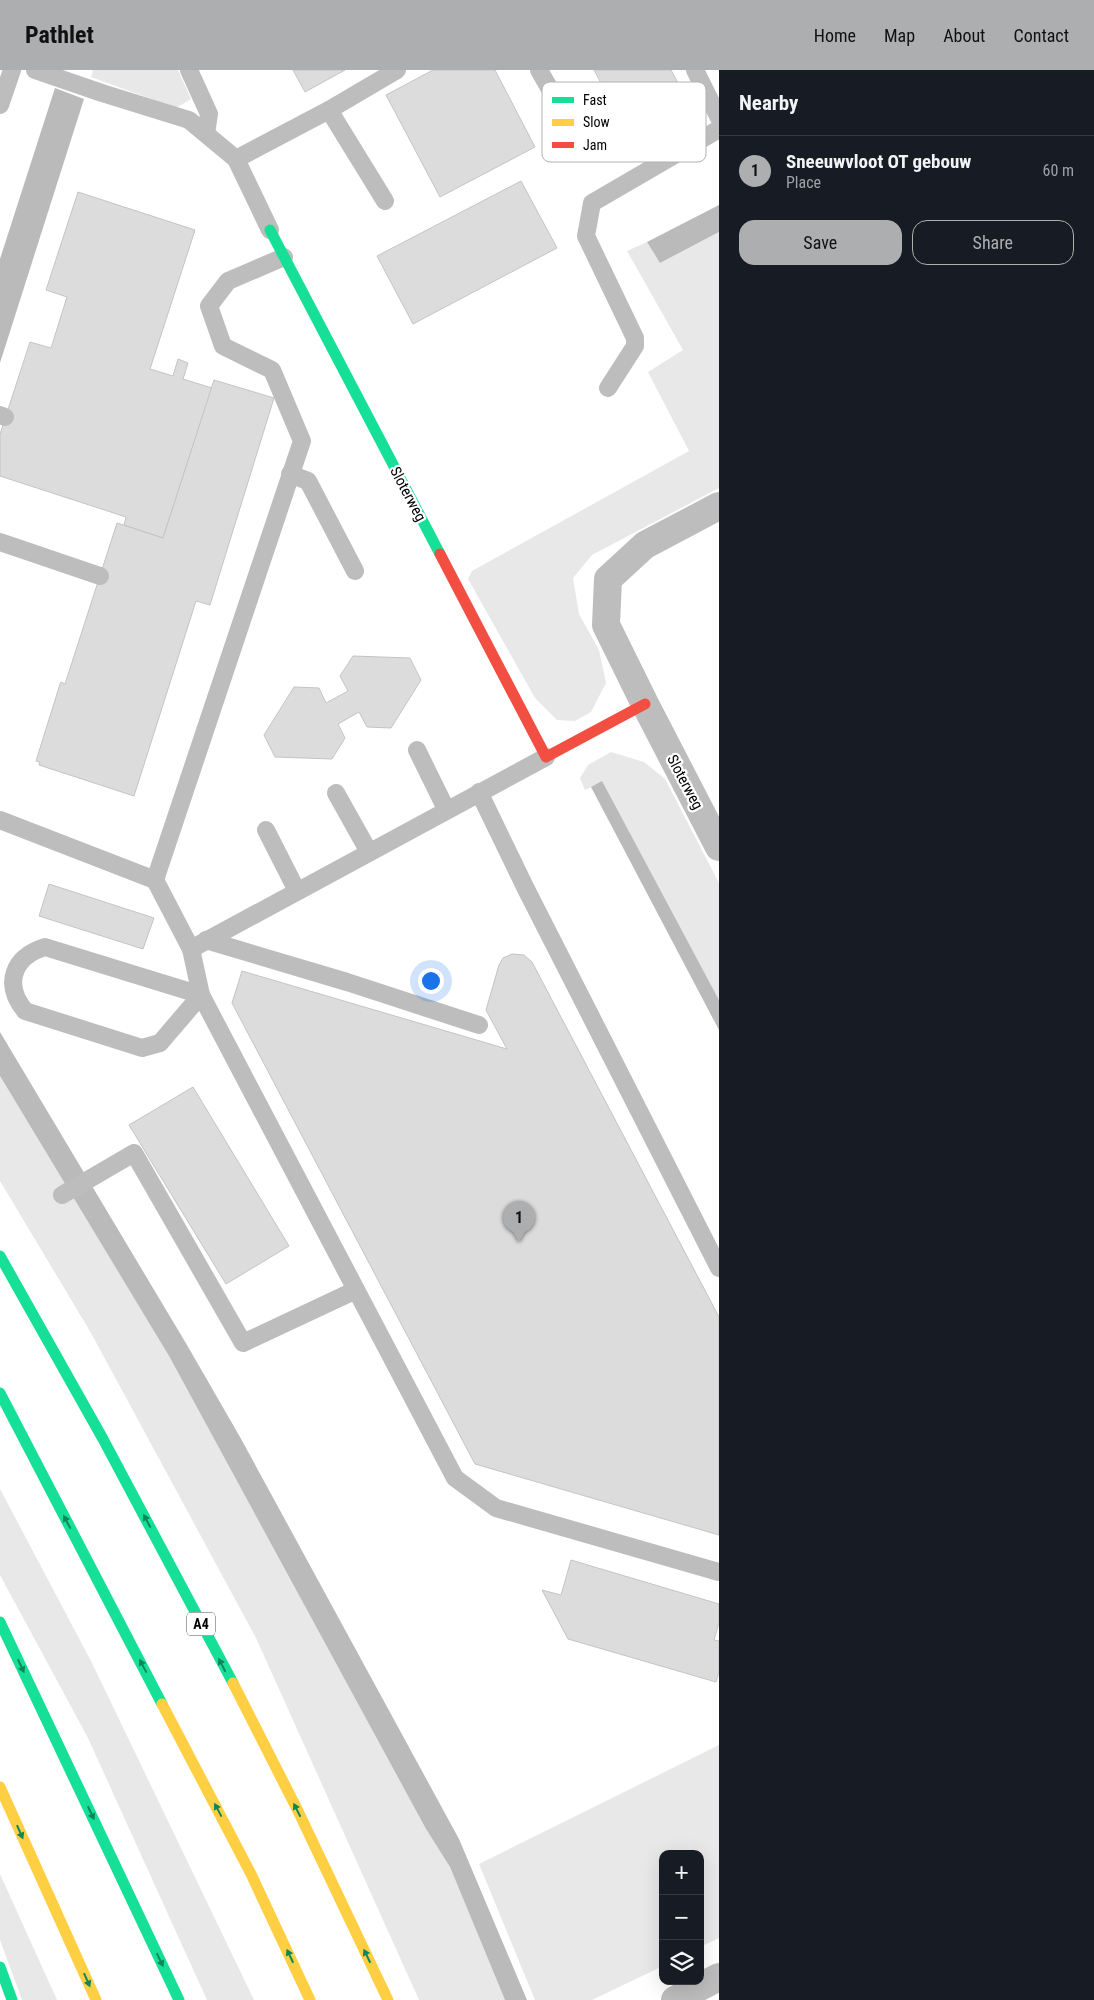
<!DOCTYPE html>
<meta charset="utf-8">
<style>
body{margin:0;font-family:"Roboto Condensed",sans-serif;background:#20242c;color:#f1f3f6}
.controls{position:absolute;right:15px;bottom:15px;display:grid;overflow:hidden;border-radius:10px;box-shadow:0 5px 20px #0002}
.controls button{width:45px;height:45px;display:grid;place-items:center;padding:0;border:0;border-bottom:1px solid #363941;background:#171b24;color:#f1f3f6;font:25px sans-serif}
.you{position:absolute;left:430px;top:910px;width:18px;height:18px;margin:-12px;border:4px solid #fff;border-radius:50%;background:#1a73e8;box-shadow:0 0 0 8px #1a73e833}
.badge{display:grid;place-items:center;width:32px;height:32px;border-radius:50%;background:#adaeaf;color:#111;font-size:16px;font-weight:700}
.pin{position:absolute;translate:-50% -41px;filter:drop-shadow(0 1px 2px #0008)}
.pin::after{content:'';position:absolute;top:26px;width:18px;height:15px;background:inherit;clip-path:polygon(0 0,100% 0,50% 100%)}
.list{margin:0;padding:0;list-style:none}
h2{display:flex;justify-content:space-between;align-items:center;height:65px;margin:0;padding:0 20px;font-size:21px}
h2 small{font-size:16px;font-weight:400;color:#9ea1a6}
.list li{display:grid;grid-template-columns:32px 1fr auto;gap:15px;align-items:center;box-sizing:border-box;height:70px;padding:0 20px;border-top:1px solid #363941}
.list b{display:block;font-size:19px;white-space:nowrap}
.list p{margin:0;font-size:16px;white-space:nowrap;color:#9ea1a6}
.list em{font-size:16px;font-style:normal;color:#9ea1a6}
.actions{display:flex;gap:10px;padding:15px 20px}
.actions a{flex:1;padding:11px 0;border:1px solid #adaeaf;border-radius:15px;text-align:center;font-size:18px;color:#adaeaf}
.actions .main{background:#adaeaf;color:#111}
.icon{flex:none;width:28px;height:28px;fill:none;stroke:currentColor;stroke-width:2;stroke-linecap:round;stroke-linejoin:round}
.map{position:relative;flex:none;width:719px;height:1930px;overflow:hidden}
header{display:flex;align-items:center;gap:30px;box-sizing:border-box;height:70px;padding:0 25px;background:#adaeaf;color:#111}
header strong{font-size:24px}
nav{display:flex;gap:28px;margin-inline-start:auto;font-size:18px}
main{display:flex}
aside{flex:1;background:#171b24}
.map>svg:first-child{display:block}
.green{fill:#e8e8e8}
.water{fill:#bababa}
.building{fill:#dcdcdc;stroke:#c4c4c4}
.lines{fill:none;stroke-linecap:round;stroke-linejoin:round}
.lane{stroke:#bdbdbd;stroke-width:18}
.street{stroke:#bdbdbd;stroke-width:28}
.fast{stroke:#16e098;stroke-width:11}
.slow{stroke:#ffcf43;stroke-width:11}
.jam{stroke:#f24e42;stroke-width:11}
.oneway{fill:#0d865b}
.labels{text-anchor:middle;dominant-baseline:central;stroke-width:4.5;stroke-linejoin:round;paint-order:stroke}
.shield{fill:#fff;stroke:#4c4c4c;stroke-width:1}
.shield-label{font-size:14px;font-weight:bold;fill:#000}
.street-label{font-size:15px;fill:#000;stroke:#fff}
.key{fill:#fff;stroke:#b2b2b2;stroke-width:1}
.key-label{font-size:14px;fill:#000}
</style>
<header>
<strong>Pathlet</strong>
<nav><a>Home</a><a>Map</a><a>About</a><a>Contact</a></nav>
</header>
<main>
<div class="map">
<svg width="719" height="1930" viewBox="0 0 719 1930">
<rect width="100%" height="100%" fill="#fff"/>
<!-- green -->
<g class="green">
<path d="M93,0H178L191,29L176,38L91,7Z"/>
<path d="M719,162V418L592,485L573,508L579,544L599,580L606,613L591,642L575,651L557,650L535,628L468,509L472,501L689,381L648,302L683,280L627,181L647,172L660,193Z"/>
<path d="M611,682L644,692L665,709L719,813V930L602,712L585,720L580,708L588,695Z"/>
<path d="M0,1006L169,1286L426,1759L450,1797L505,1930H419L256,1568L91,1263L0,1111Z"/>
<path d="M0,1419L92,1593L254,1930H207L88,1668L0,1505Z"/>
<path d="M719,1675V1868L700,1877V1784H663V1896L592,1930H535L479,1794Z"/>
<path d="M0,1804L57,1930H22L0,1870Z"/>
</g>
<!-- water -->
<g class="water">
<path d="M55,18L84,29L0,293V189Z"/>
<path d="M719,135V162L660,193L647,172Z"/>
<path d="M602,711L719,930V960L591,717Z"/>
<path d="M0,962L187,1275L240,1367L459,1769L527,1930H505L450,1797L426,1759L169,1286L0,1006Z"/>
</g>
<!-- building -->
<g class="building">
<path d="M293,0H345L305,22Z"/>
<path d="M433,0H495L535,77L440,127L386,25Z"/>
<path d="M594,0H671L698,50L638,82Z"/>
<path d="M521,111L557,178L413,254L377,186Z"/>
<path d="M78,122L195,160L150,299L173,306L178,289L188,293L183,309L212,318L163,468L124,455L126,447L0,406V364L30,272L51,278L67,227L46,220Z"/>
<path d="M214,310L274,328L210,535L196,531L134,726L39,695L40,692L36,691L60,614L61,612L65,614L117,453L163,468Z"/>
<path d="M353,586L410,588L421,610L391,658L367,657L359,642L338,654L345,668L332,689L275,687L264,665L294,617L319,618L326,633L348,621L340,606Z"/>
<path d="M49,814L154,848L143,879L39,846Z"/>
<path d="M512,884L524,885L532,892L719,1247V1465L475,1394L232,933L242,901L507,979L486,940L499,895L503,888Z"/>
<path d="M193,1017L289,1176L226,1214L129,1055Z"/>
<path d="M571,1490L719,1534V1553L714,1570L719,1571V1602L716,1612L568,1569L542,1520L561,1525Z"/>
</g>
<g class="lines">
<!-- lane -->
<g class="lane">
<path d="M35,0L102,23L189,50L236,89L270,160"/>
<path d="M189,0L209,44L206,64"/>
<path d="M539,0L568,51"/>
<path d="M695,0L719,48"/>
<path d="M0,35L12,0"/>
<path d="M329,40L385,131"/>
<path d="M236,89L329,40L397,0"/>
<path d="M284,187L228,211L209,236L223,276L272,300L302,371L155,810L191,879L201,925L455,1408L496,1438L719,1502"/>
<path d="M608,318L635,276V268L586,166L592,133L719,59"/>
<path d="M0,345L5,347"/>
<path d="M290,404L308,411L355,501"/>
<path d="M0,472L100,506"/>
<path d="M417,680L446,739"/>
<path d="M479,722L526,819L719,1198"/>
<path d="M336,723L369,782"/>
<path d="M0,750L155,810"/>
<path d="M266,760L297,821"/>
<path d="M206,870L347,912L479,955"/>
<path d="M45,877L201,925L160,973L142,978L25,941C3,914 13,887 45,877Z"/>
<path d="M191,879L546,687"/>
<path d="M62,1125L134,1083L243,1273L356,1220"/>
</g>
<!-- street -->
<g class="street">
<path d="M719,436L645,475L608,509L606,555L645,634L719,777"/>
<path d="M675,1930L719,1907"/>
</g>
<!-- fast -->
<g class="fast">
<path d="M270,160L440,484"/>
<path d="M0,1186L103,1369L233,1613"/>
<path d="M0,1323L162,1634"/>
<path d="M0,1552L179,1930"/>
<path d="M0,1897L12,1930"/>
</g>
<!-- slow -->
<g class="slow">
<path d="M233,1613L298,1741L388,1930"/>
<path d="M162,1634L251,1804L310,1930"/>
<path d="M0,1717L96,1930"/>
</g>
<!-- jam -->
<path class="jam" d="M440,484L546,687L645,634"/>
</g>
<!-- one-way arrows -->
<defs><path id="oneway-solid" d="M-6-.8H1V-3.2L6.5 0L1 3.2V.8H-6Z" transform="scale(1.25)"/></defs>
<g class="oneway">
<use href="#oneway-solid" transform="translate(147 1451) rotate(-118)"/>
<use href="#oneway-solid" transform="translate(67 1452) rotate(-118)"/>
<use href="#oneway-solid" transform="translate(222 1595) rotate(-117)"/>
<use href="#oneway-solid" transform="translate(21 1596) rotate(65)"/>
<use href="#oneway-solid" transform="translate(143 1596) rotate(-118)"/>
<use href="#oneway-solid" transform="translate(218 1740) rotate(-118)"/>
<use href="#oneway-solid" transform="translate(297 1740) rotate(-117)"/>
<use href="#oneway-solid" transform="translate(91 1743) rotate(65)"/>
<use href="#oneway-solid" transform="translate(20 1762) rotate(66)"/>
<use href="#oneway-solid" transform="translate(290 1886) rotate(-115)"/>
<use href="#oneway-solid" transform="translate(367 1886) rotate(-116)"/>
<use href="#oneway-solid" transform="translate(160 1890) rotate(65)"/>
<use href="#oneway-solid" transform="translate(87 1910) rotate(66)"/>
</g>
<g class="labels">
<!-- shield labels -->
<rect class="shield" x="187" y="1542.5" width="28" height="23" rx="4"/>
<g class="shield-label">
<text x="201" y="1554">A4</text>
</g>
<!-- street labels -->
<g class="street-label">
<text transform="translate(408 424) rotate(62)">Sloterweg</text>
<text transform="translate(685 712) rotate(62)">Sloterweg</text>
</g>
</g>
<!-- legend -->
<rect x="542" y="12" width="164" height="80" rx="8" class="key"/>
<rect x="552" y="27" width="22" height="6" fill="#16e098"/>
<rect x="552" y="49" width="22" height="7" fill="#ffcf43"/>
<rect x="552" y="72" width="22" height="6" fill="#f24e42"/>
<g class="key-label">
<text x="583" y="35">Fast</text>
<text x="583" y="57">Slow</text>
<text x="583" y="80">Jam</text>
</g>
</svg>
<div class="controls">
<button>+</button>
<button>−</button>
<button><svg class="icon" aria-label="layers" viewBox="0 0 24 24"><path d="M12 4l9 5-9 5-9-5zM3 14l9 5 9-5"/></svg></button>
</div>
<div class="you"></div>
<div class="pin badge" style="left:519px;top:1172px">1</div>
</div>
<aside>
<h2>Nearby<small></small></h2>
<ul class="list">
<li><span class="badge">1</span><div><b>Sneeuwvloot OT gebouw</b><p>Place</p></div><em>60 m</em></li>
</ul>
<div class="actions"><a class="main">Save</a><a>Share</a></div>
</aside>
</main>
